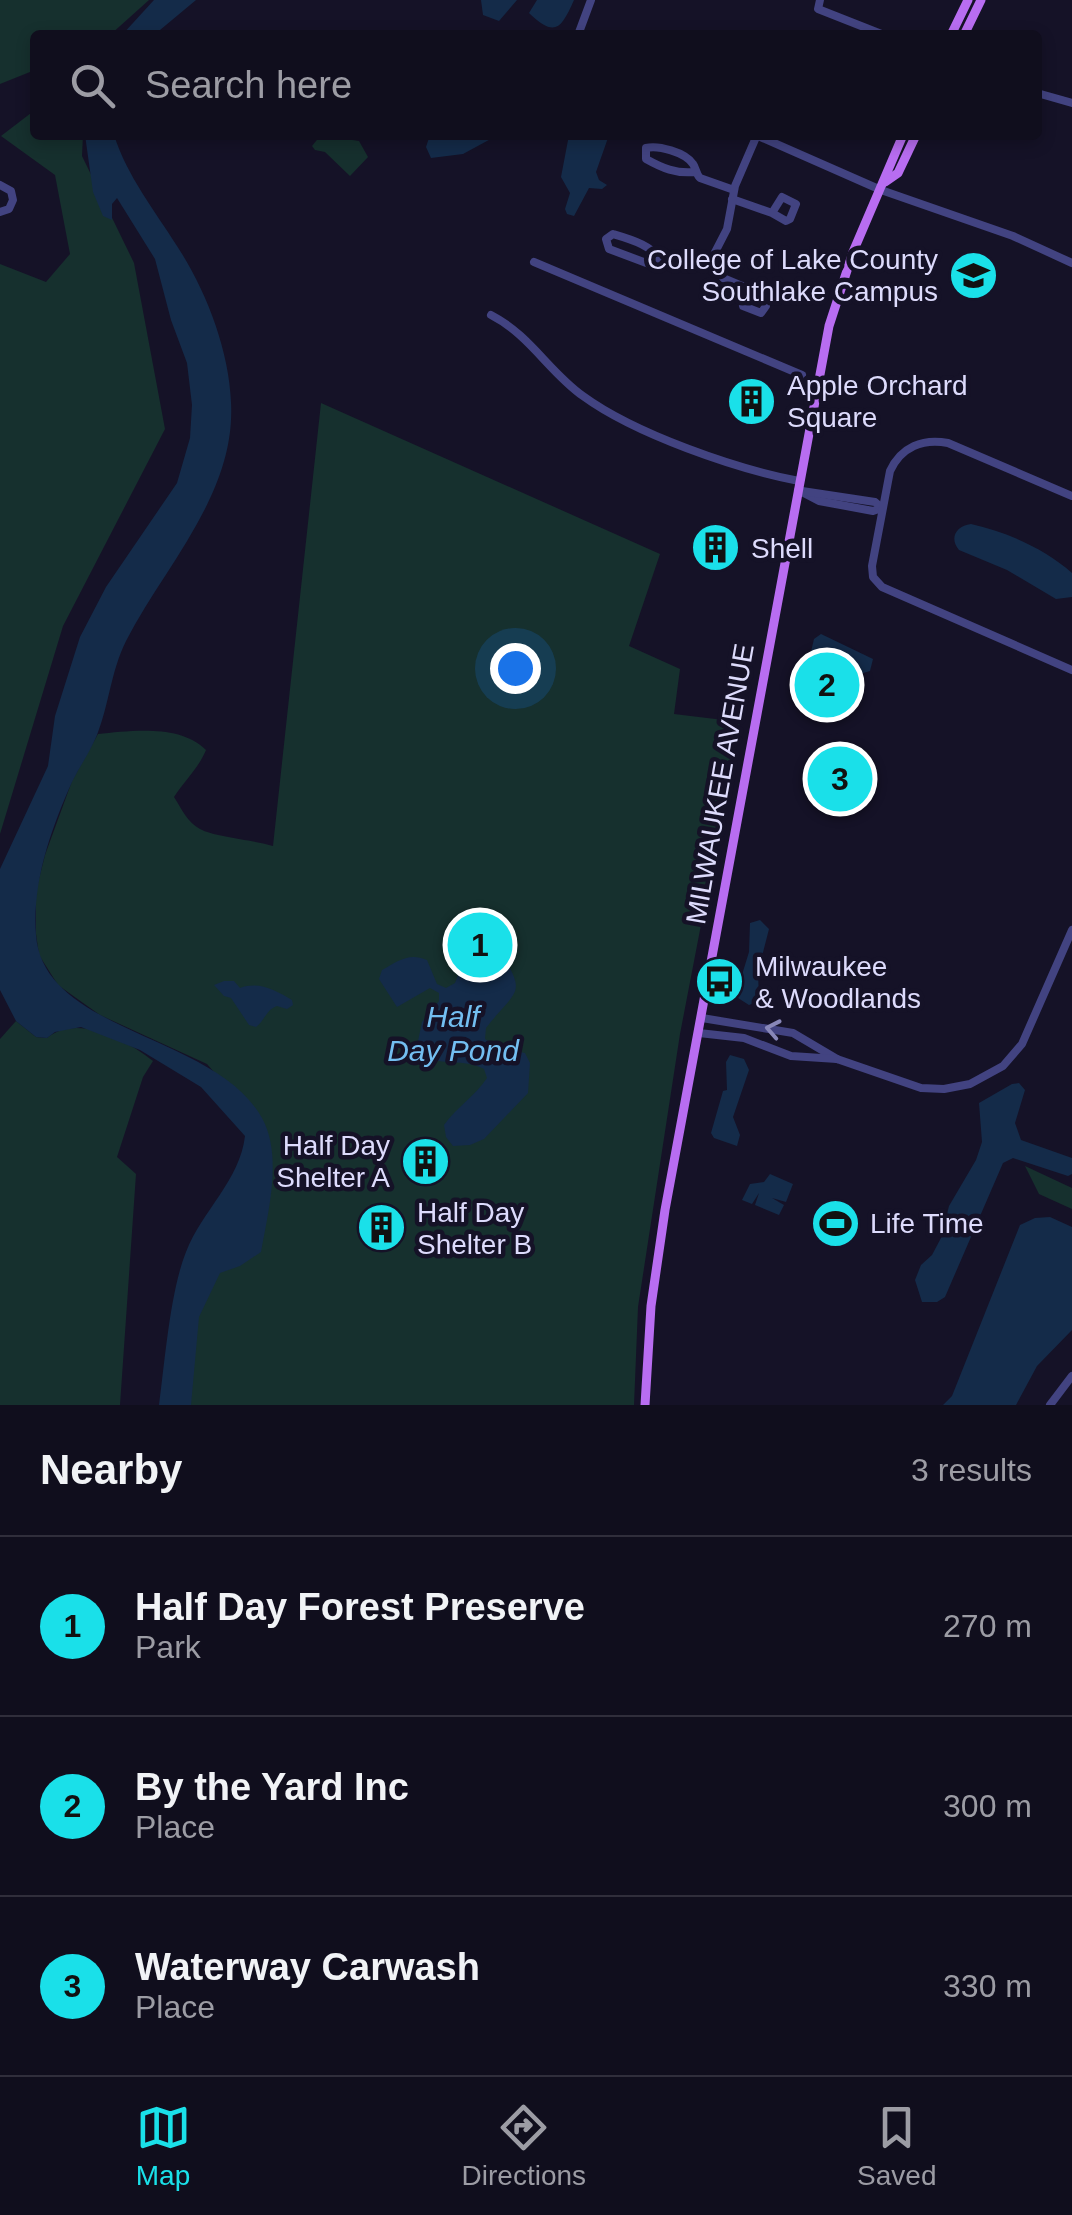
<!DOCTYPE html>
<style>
body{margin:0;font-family:Helvetica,sans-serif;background:#1e1c2a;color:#f1f3f6}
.you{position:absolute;left:515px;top:668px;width:35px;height:35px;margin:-25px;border:8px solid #fff;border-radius:50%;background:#1a73e8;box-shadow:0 0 0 15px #1a73e833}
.badge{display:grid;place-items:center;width:65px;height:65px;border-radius:50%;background:#1ae0e9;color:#111;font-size:32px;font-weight:700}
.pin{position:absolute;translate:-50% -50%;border:5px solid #fff;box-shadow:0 2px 10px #0006}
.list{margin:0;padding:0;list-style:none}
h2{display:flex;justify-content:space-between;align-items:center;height:130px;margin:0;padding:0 40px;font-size:42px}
h2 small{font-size:32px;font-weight:400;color:#9c9ca4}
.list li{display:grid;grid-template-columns:65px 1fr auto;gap:30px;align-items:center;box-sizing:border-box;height:180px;padding:0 40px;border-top:2px solid #302e3b}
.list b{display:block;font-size:38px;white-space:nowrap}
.list p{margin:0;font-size:32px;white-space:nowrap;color:#9c9ca4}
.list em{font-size:32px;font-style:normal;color:#9c9ca4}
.icon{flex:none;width:55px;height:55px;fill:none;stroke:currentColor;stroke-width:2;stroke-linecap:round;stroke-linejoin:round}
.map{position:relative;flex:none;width:1072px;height:1405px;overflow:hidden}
.search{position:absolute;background:#100e1d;box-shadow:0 5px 15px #0003;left:30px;right:30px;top:30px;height:110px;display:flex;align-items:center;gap:25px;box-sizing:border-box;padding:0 35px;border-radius:10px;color:#9c9ca4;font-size:38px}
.sheet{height:670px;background:#100e1d}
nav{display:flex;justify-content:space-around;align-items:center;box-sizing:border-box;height:140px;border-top:2px solid #302e3b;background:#100e1d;font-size:28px;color:#9c9ca4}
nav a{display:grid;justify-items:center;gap:5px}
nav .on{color:#1ae0e9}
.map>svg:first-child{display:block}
.green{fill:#16302e}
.water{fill:#142b49}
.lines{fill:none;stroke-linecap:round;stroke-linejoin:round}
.minor{stroke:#424381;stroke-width:8}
.major{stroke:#b86df1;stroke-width:9}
.oneway{stroke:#8887b8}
.labels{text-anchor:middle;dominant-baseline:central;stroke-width:9;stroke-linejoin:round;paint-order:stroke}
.poi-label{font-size:28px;fill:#dddbfc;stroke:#151227;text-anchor:start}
.street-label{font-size:28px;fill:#dddbfc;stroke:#151227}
.water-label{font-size:30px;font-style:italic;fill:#73bef1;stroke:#151227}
</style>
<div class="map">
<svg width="1072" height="1405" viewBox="0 0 1072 1405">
<rect width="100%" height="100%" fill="#151227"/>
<!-- green -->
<g class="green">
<path d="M0,0H149L110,35H35V70L0,84Z"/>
<path d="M35,110V135H83L82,156L134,263L165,429L63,626L0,834V264L46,282L70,254L55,175L1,136Z"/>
<path d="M321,135L359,141L368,157L350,176L325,152L315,150L312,146Z"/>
<path d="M321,403L660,554L629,646L680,669L674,714L740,722L680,1034L638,1307L634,1405H183L185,1342L256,1159L246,1109L207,1064L100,1015L58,985L39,955L36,934V891L45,855L72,781L98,734C131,731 180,724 206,750C198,769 185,780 174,797C181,808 188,823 200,829C214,837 254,840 273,846Z"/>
<path d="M16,1021L36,1037L47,1038C77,1013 127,1040 153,1061L143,1077L117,1157L136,1174L120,1405H0V1039Z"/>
<path d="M1025,1166L1072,1188V1209L1039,1194Z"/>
</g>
<!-- water -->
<g class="water">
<path d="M154,0H196L154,35H122Z"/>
<path d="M481,0H517L499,21L483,15Z"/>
<path d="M537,0H574C561,29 555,38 529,13Z"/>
<path d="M85,135H114C127,176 155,211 177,246C206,290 229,350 231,402C236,494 165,565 126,641C111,671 109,705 97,735C90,752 80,766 72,782C51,829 32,882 36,935C43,1033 216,1034 262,1118C283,1156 268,1212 261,1252L240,1266L220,1273L199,1317L191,1405H159C165,1361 170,1292 186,1252C202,1211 240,1180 245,1136L201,1087L140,1050L81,1027L55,1032L47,1038L36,1037L16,1021L0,990V869L48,766L55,716L80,637L106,587L177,483L190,438L192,405L187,363L171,320L155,259L117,198L112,204V220L103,216L93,192Z"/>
<path d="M430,135H498L463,154L431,158L426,147Z"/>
<path d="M569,135H609L596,172L599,180L607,185L602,189L589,188L574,216L567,214L565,209L570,193L561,177Z"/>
<path d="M971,524C1007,532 1045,549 1072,573V597L1056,599L1007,570L959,550C949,538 956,526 971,524Z"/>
<path d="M821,634L873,659L870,671L860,674L814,661L810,656L814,639Z"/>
<path d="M760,920L769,929L758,972L759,1001L749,1005L738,998L737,991L749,952L750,923Z"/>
<path d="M483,943L497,947C529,996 517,988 486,1028L485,1039L497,1047L525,1053L530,1063L528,1093L484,1139L470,1145L453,1146L446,1137L444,1125C457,1107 475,1096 487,1078L484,1069C468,1060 447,1064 428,1059L418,1041L422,1022L439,1001V993L430,988L397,1007L379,979L382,970C398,961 409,952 427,960L437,984L446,988L455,983L469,947Z"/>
<path d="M224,981H234L240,988C259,981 275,990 292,1000L293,1005L287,1009L277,1006C266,1010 265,1020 256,1027L249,1025L231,998L224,996L214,985Z"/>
<path d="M730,1055L744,1059L749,1070L733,1117L740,1135L737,1146L714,1138L711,1133L723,1091L727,1090L726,1062Z"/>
<path d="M1019,1083L1025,1090L1015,1123L1021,1140L1072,1158V1174L1068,1176L1013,1158L1003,1163L945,1297L937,1302H922L915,1280L921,1265L932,1255L941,1238L949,1206L976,1160L982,1142L979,1103L1012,1084Z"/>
<path d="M770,1174L793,1184L786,1202L772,1198L784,1205L779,1215L755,1205L759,1193L752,1204L742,1200L750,1184L764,1182Z"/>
<path d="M1050,1217L1072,1227V1330L1037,1366L1016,1405H943L952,1396L1020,1225L1035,1218Z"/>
</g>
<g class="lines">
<!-- minor -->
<g class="minor">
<path d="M820,0L818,9L884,35"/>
<path d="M578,35L591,0"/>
<path d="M1037,93L1072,103"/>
<path d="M756,135L881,190L1013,236L1072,263"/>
<path d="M695,172C676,174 662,168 646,159V148C658,145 685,152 693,164C696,168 696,174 700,178L734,190"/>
<path d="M0,185L11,191L13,200L9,209L0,212"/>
<path d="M732,199L772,213L782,197L796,204L790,219L786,221L772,213"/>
<path d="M711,260L727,229L735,186L757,135"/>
<path d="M711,260L723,278L766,296V306L761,313L743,306L741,286"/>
<path d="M534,262L802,375"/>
<path d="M662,263L649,264L609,249L606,239L613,234C630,239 655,246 662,263L711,260"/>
<path d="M491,315C530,335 549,372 583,396C635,434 736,469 799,481"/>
<path d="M798,490L819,501L873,511L882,508"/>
<path d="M802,491L875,502L882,508"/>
<path d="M1072,496L948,443C923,438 901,447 890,471L872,566L873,577L882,587L1072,670"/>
<path d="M702,1018L793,1033L837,1059"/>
<path d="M699,1033L744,1038L791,1056L837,1059L921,1088L944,1089L970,1084L1003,1066L1022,1044L1072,930"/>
<path d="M1050,1405L1072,1376"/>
</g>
<!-- major -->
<g class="major">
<path d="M951,35L968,0"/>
<path d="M964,35L981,0"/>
<path d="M885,182L898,173L916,135"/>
<path d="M645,1405L651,1306L665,1210L829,326L853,252L903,135"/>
</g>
</g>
<!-- one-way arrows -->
<defs><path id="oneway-chevron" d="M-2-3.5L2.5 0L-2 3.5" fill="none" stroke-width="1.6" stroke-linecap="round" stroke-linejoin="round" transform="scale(2.5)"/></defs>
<use class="oneway" href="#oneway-chevron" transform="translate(773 1029) rotate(-169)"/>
<!-- icons -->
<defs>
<symbol id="university-disc" viewBox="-11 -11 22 22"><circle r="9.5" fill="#1ae0e9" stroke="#151227"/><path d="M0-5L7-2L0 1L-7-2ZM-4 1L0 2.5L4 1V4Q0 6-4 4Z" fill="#111"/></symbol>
<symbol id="building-disc" viewBox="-11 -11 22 22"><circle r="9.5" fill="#1ae0e9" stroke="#151227"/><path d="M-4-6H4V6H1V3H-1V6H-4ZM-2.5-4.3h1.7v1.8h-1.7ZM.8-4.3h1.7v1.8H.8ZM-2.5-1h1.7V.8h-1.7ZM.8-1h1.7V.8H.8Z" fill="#111"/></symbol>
<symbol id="bus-disc" viewBox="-11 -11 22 22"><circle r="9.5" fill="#1ae0e9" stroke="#151227"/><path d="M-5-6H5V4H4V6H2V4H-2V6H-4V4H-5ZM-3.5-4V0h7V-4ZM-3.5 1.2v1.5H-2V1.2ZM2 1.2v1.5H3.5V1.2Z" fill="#111"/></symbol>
<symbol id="stadium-disc" viewBox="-11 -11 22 22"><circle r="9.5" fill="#1ae0e9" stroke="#151227"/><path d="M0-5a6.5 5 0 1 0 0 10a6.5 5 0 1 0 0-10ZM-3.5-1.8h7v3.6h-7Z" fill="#111"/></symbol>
</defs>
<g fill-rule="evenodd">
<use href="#university-disc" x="946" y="248" width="55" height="55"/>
<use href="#building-disc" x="724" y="374" width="55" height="55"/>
<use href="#building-disc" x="688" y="520" width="55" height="55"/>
<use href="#bus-disc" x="692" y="954" width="55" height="55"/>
<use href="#building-disc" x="398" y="1134" width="55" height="55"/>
<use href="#stadium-disc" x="808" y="1196" width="55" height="55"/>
<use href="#building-disc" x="354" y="1200" width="55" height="55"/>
</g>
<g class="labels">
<!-- poi labels -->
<g class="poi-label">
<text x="938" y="259" text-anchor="end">College of Lake County<tspan x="938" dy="32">Southlake Campus</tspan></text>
<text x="787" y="385">Apple Orchard<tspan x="787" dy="32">Square</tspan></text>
<text x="751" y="548">Shell</text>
<text x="755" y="966">Milwaukee<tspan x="755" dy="32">&amp; Woodlands</tspan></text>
<text x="390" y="1145" text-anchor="end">Half Day<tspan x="390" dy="32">Shelter A</tspan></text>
<text x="417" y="1212">Half Day<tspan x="417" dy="32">Shelter B</tspan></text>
<text x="870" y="1223">Life Time</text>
</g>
<!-- street labels -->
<g class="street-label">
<text transform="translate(720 784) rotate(-80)">MILWAUKEE AVENUE</text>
</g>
<!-- water labels -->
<g class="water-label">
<text x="453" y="1016">Half<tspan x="453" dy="34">Day Pond</tspan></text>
</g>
</g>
</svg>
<div class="you"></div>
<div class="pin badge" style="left:480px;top:945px">1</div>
<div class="pin badge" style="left:827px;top:685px">2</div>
<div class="pin badge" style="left:840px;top:779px">3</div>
<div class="search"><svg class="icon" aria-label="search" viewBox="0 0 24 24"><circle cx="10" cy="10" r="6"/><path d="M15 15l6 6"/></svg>Search here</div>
</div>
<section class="sheet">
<h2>Nearby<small>3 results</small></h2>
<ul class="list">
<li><span class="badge">1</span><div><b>Half Day Forest Preserve</b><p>Park</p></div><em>270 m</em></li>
<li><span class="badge">2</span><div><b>By the Yard Inc</b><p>Place</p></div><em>300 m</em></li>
<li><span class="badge">3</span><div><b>Waterway Carwash</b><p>Place</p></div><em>330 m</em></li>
</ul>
</section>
<nav>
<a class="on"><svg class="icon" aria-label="map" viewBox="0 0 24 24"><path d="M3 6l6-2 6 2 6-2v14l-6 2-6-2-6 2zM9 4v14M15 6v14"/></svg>Map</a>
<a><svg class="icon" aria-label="directions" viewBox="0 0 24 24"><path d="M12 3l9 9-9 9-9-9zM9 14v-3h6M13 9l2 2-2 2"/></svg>Directions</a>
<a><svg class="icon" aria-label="saved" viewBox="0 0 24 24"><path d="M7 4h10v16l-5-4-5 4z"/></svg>Saved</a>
</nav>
